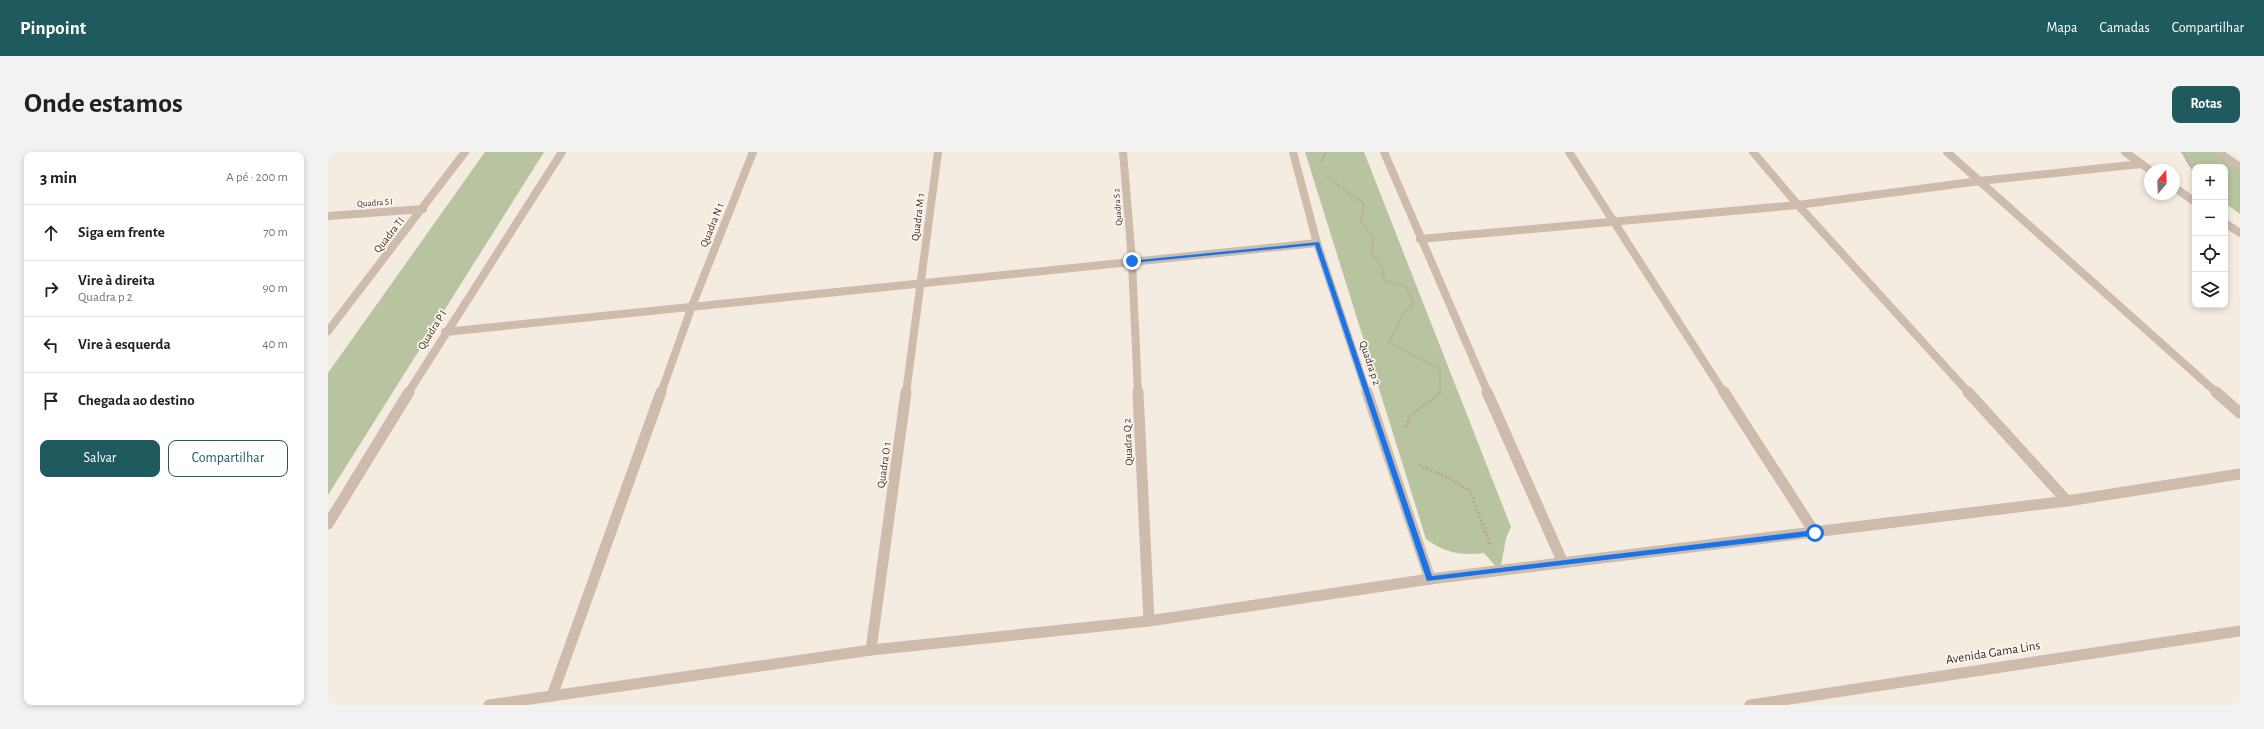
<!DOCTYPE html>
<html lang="pt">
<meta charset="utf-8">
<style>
body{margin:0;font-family:"Alegreya Sans",sans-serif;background:#f2f2f2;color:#202124}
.controls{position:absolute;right:12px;top:12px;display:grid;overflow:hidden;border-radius:8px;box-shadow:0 2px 6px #0003}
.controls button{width:36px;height:36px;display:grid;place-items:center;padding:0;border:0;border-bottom:1px solid #e0e0e0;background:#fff;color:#202124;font:20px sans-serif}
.compass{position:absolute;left:1816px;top:12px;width:36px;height:36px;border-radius:50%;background:#fff;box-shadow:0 2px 6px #0003;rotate:19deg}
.stop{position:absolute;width:12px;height:12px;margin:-9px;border:3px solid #1a73e8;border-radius:50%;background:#fff}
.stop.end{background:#1a73e8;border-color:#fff;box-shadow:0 1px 4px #0008}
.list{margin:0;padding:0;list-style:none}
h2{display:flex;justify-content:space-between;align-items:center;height:52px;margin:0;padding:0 16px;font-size:17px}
h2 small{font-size:13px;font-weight:400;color:#757577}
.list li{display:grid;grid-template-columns:26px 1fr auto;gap:12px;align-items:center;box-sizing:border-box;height:56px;padding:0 16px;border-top:1px solid #e0e0e0}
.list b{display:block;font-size:15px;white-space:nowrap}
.list p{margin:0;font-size:13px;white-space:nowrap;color:#757577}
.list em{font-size:13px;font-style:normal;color:#757577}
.actions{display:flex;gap:8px;padding:12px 16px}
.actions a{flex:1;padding:9px 0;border:1px solid #1f5a5e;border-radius:8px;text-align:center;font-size:14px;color:#1f5a5e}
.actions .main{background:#1f5a5e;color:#fff}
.icon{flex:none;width:22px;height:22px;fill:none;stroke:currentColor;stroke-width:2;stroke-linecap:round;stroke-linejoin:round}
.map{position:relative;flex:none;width:1912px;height:553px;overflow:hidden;border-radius:8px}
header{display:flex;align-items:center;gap:24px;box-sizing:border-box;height:56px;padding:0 20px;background:#1f5a5e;color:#fff}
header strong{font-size:19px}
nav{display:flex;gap:22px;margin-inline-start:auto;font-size:14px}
.intro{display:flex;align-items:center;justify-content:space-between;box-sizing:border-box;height:96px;padding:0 24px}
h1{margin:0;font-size:28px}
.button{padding:10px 18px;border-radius:8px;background:#1f5a5e;color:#fff;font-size:14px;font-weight:700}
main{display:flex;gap:24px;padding:0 24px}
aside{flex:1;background:#fff;border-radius:8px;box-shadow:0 2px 6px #0003}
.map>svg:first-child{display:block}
.green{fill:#b8c4a0}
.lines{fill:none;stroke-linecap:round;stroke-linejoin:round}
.path-far1{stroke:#b9a596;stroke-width:2;stroke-dasharray:1.5 1.5;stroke-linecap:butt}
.path{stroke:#b9a596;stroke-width:3;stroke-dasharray:2 2;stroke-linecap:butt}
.street-far1{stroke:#cdbbac;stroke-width:8}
.street{stroke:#cdbbac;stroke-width:11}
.route{fill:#1a73e8}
.labels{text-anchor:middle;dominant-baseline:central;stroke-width:3.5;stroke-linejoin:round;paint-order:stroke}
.far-street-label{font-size:9px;fill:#3b302b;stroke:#fbf5ee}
.street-label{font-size:11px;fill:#3b302b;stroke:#fbf5ee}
.near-street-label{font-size:13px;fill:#3b302b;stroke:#fbf5ee}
</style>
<header>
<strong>Pinpoint</strong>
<nav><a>Mapa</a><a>Camadas</a><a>Compartilhar</a></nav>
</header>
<div class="intro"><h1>Onde estamos</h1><a class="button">Rotas</a></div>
<main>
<aside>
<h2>3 min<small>A pé · 200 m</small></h2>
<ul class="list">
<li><svg class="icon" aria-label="ahead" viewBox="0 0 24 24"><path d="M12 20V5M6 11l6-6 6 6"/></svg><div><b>Siga em frente</b></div><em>70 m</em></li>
<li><svg class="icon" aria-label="right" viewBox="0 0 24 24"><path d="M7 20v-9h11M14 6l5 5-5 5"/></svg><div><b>Vire à direita</b><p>Quadra p 2</p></div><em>90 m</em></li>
<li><svg class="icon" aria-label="left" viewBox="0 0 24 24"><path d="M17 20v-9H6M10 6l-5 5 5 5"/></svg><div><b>Vire à esquerda</b></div><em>40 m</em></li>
<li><svg class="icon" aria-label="arrive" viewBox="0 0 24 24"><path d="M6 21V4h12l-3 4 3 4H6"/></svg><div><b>Chegada ao destino</b></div></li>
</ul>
<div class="actions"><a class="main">Salvar</a><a>Compartilhar</a></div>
</aside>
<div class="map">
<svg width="1912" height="553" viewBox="0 0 1912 553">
<rect width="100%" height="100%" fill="#f4ebe1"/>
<!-- green -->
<g class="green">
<path d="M157,0H216L0,343V221Z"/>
<path d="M977,0H1036L1183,375L1178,386L1172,419L1156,401C1134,404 1117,401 1098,387Z"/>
<path d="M1854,0H1886L1912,18V62L1897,51V15H1867V24Z"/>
</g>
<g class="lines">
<!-- path-far1 -->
<g class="path-far1">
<path d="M1854,0L1863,16"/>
<path d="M993,10L998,0"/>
<path d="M998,24L1036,52L1033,70L1045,85L1044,101L1055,117L1056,128L1077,134L1086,150L1075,162L1061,191L1112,217V241"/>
</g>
<!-- path -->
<g class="path">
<path d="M1078,275L1082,264L1113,240"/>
<path d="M1091,313L1119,325L1142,339L1163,395"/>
</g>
<!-- street-far1 -->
<g class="street-far1">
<path d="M795,0L804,109L810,241"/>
<path d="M965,0L989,91L1039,241"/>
<path d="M1056,0L1160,241"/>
<path d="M1241,0L1396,241"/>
<path d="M1425,0L1470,53L1641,241"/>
<path d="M1619,0L1889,241"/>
<path d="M1797,0L1822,18"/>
<path d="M1890,0L1912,15"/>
<path d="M1846,35L1867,50"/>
<path d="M0,64L95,57"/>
<path d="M1897,71L1912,81"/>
<path d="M1092,87L1470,53L1652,29L1813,12"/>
<path d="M0,179L137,0"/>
<path d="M117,180L989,91"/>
<path d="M80,241L234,0"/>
<path d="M333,241L364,154L425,0"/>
<path d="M578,241L610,0"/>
</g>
<!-- street -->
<g class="street">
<path d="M810,240L821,469"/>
<path d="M1039,240L1102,427"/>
<path d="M1159,240L1235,411"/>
<path d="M1396,240L1487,381"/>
<path d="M1640,240L1739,349"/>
<path d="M1888,240L1912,261"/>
<path d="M0,372L81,240"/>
<path d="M543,498L578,240"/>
<path d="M224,544L333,240"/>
<path d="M161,553L543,498L821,469L1102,427L1739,349L1912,322"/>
<path d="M1422,553L1912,479"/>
</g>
</g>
<!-- route -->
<path class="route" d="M991,90L1104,424L1487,378L1491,381L1490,383L1099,429L987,93L804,111L801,109Z"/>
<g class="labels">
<!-- far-street labels -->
<g class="far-street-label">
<text transform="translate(47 51) rotate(-4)">Quadra S I</text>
<text transform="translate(790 55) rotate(-94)">Quadra S 2</text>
</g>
<!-- street labels -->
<g class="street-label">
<text transform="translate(590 65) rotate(-83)">Quadra M 1</text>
<text transform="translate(384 73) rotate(-68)">Quadra N 1</text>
<text transform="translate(61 83) rotate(-52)">Quadra TI</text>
<text transform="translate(104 178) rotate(-58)">Quadra P I</text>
<text transform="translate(1042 211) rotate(71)">Quadra p 2</text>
<text transform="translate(800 290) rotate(-93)">Quadra Q 2</text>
<text transform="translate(556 313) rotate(-82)">Quadra O 1</text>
</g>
<!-- near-street labels -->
<g class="near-street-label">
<text transform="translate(1665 501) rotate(-9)">Avenida Gama Lins</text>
</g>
</g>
</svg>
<div class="controls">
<button>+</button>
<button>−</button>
<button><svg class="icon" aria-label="locate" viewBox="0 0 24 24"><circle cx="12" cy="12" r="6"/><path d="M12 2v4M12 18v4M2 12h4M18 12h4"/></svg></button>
<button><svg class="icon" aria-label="layers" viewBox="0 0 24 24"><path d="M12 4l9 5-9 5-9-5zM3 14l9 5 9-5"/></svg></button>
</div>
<svg class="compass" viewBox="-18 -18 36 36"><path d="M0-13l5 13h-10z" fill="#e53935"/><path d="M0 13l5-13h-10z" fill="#757577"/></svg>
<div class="stop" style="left:1487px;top:381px"></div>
<div class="stop end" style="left:804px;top:109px"></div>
</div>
</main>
